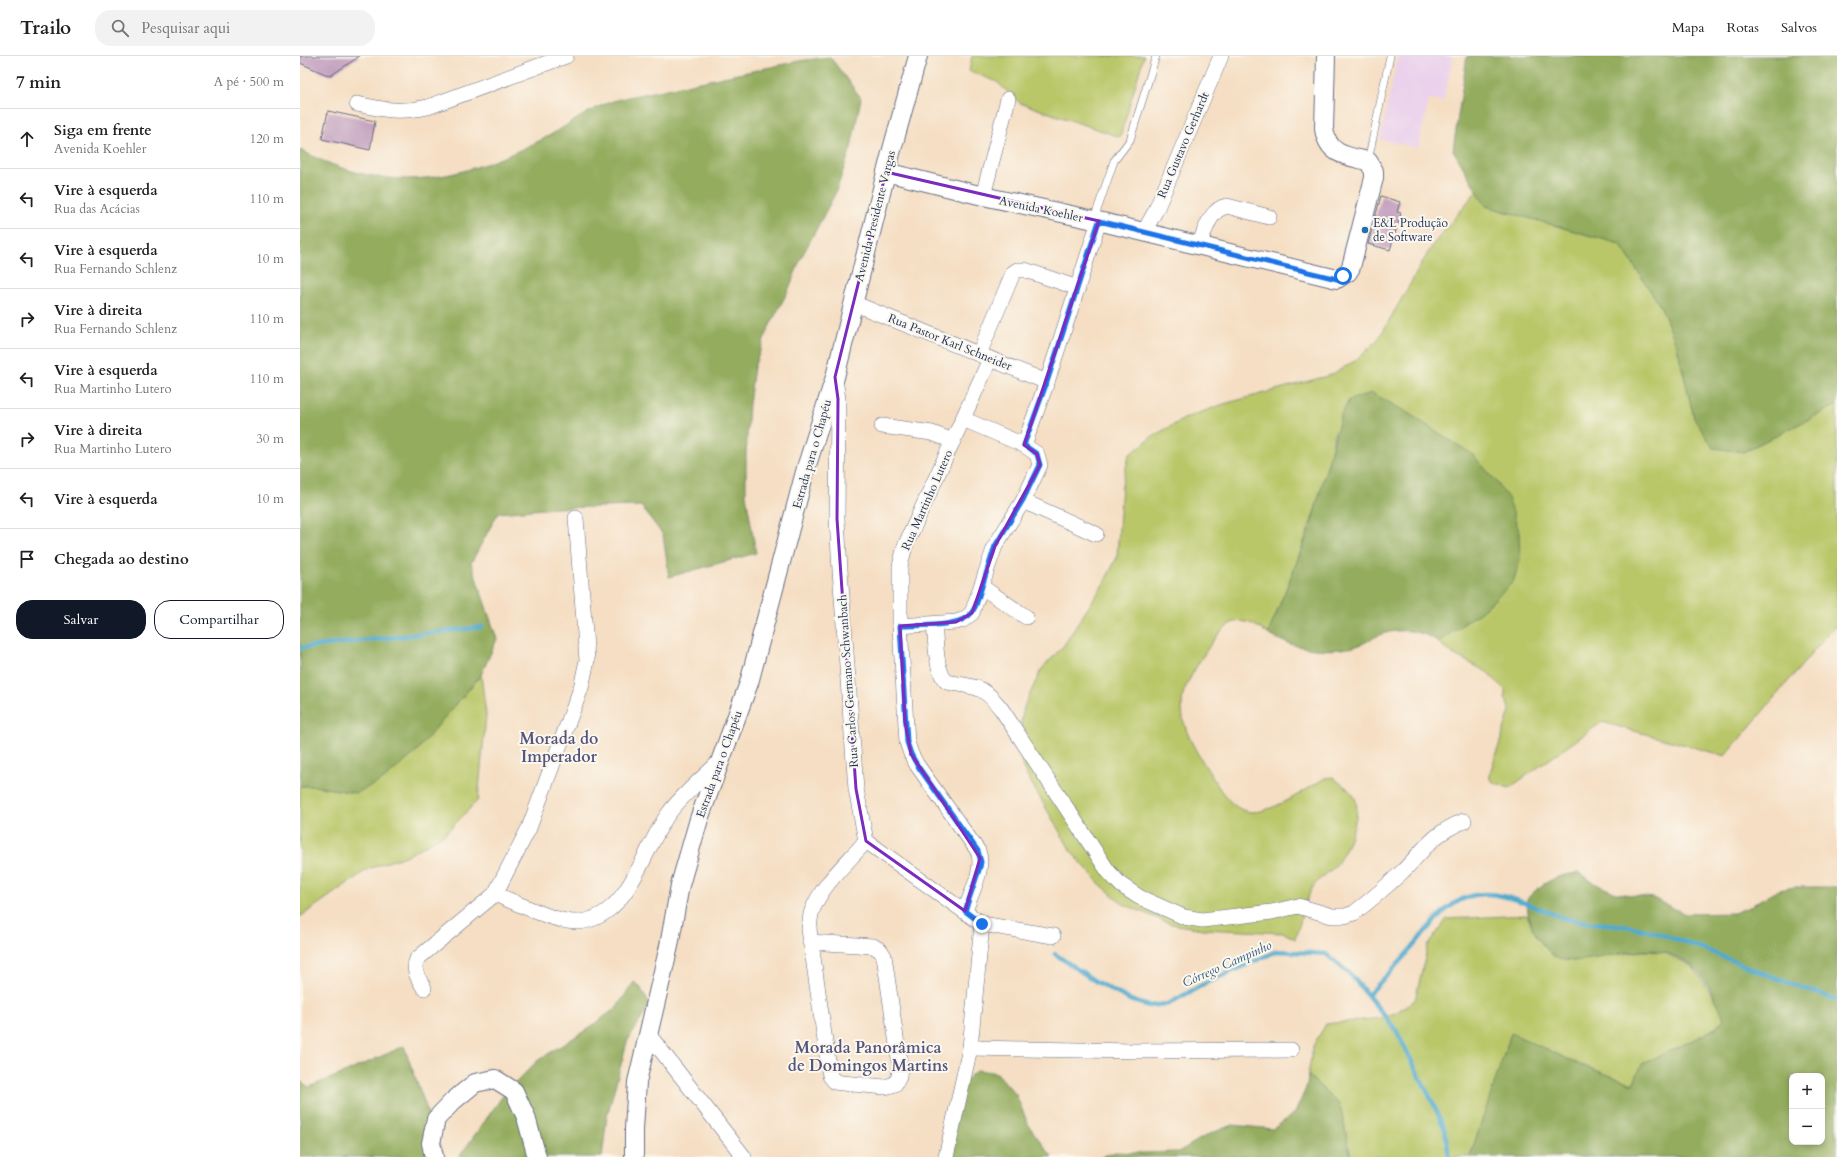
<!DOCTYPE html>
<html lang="pt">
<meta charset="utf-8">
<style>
body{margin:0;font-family:Cardo,serif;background:#f2f2f2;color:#202124}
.controls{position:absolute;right:12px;bottom:12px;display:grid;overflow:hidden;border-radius:8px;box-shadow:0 2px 6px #0003}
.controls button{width:36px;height:36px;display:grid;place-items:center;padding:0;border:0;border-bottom:1px solid #e0e0e0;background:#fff;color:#202124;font:20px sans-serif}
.stop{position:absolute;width:12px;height:12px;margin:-9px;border:3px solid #1a73e8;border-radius:50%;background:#fff}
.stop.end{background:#1a73e8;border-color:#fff;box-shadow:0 1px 4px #0008}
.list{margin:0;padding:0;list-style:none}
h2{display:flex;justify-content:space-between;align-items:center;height:52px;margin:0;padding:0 16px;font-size:17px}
h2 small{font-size:13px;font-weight:400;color:#757577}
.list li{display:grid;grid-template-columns:26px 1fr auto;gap:12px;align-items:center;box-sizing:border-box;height:60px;padding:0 16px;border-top:1px solid #e0e0e0}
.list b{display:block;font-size:15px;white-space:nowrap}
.list p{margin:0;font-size:13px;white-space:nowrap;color:#757577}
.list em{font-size:13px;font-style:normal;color:#757577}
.actions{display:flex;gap:8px;padding:12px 16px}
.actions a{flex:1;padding:9px 0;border:1px solid #111827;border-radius:16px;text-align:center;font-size:14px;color:#111827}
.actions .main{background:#111827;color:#fff}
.icon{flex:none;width:22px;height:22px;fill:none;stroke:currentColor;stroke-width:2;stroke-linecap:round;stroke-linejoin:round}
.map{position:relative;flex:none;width:1537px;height:1101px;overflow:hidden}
header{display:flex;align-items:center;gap:24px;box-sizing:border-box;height:56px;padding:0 20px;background:#fff;border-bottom:1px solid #e0e0e0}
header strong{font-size:19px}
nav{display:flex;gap:22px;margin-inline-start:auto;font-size:14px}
.search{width:280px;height:36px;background:#f2f2f2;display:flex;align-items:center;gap:10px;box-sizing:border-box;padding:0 14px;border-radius:16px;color:#757577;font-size:15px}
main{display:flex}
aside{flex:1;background:#fff}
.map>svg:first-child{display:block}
.built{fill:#ead1ec}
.green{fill:#bac769;stroke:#6a7b64}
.forest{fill:#93ac5d;stroke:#576e5e;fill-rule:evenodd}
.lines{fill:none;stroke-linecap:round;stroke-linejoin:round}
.stream{stroke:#51abcf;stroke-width:4.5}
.building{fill:#be99bb}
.service-casing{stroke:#676c81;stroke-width:8}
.minor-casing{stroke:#676c81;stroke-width:16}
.tertiary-casing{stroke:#676c81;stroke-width:20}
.service{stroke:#fff;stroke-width:7}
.minor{stroke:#fff;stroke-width:15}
.tertiary{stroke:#fff;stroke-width:18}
.route{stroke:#1a73e8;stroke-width:5}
.marked{fill:none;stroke:#7b2cbf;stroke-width:3;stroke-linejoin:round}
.poi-dot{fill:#1f6fb2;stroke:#fbf7ec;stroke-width:1.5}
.labels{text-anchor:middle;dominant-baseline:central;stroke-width:4;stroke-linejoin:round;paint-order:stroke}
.street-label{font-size:12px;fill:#1b2f5e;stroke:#fbf7ec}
.poi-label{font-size:12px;fill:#1b2f5e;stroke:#fbf7ec;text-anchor:start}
.water-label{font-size:13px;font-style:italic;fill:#2e5a86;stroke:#fbf7ec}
.district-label{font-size:16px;font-weight:bold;fill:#54547f;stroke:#fbf7ec}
</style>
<header>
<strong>Trailo</strong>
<div class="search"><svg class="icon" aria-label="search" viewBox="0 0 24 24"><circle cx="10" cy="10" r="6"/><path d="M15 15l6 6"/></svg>Pesquisar aqui</div>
<nav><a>Mapa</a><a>Rotas</a><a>Salvos</a></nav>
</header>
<main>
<aside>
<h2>7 min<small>A pé · 500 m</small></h2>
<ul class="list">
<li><svg class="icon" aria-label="ahead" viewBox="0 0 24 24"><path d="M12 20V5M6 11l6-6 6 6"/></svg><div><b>Siga em frente</b><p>Avenida Koehler</p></div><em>120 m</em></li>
<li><svg class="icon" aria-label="left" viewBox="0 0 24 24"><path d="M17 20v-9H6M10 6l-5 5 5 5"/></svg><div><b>Vire à esquerda</b><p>Rua das Acácias</p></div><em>110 m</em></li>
<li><svg class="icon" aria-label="left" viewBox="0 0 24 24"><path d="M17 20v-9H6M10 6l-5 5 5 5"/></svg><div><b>Vire à esquerda</b><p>Rua Fernando Schlenz</p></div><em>10 m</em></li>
<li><svg class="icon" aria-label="right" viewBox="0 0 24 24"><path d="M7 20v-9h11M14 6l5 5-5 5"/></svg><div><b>Vire à direita</b><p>Rua Fernando Schlenz</p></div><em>110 m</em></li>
<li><svg class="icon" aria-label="left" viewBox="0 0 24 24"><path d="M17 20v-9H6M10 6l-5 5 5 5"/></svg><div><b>Vire à esquerda</b><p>Rua Martinho Lutero</p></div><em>110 m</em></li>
<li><svg class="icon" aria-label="right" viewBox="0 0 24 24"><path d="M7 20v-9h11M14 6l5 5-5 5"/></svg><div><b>Vire à direita</b><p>Rua Martinho Lutero</p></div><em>30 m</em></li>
<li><svg class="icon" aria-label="left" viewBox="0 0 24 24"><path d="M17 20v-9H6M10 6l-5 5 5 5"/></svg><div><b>Vire à esquerda</b></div><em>10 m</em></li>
<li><svg class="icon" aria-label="arrive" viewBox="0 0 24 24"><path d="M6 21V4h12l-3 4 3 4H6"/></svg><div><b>Chegada ao destino</b></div></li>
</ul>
<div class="actions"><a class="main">Salvar</a><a>Compartilhar</a></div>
</aside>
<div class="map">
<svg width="1537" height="1101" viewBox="0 0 1537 1101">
<rect width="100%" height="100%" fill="#fbf7ec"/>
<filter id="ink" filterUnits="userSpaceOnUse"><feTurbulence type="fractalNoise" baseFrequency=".025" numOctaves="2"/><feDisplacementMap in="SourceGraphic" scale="8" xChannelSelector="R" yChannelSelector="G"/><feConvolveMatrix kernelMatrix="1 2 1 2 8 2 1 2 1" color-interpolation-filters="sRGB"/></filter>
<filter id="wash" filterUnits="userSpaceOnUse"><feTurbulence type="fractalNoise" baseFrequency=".012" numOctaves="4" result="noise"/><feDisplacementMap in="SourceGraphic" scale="16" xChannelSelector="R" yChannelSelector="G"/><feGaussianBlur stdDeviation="0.9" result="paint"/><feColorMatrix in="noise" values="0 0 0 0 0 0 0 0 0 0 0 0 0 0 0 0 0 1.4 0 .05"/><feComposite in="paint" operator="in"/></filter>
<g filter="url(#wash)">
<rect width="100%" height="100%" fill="#f5dec3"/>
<!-- built -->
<path class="built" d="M1098,0H1153L1143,46L1129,43L1118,92L1080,83Z"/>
<!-- green -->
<g class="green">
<path d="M672,0H844L820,81L720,47L697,26L669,15Z"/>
<path d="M1177,134L1186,150L1320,188L1361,251L1377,290L1394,362L1443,396L1537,349V571L1535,570L1425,700L1302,666L1209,732L1191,725L1189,720L1210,655L1205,641V634L1187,616L1151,597L1138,586L1182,555L1196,542L1151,385L1103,354L1035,375C1022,445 995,512 968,578C958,571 948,563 935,566C919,568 890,620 884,635C882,640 882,648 882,653C883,679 901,702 914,724C922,737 935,756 952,756C974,756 1007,733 1025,722L1033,721C1040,728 1050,732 1055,742C1062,758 1046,797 1035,810C1028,818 1020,821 1013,831C1006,841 1000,869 995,883L984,877L904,873L871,868L823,848L800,828L771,795L725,716L718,684L724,651L741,614L764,589L804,527L817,501L822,429L829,399L853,380L888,361L924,348L1031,319L1058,303L1079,282L1132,190Z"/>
<path d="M181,619L186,659L178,744L145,778L108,799L68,813L0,861V730H14L56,737L113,699Z"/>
<path d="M1227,859L1238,883L1255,901L1273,905L1342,895L1363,896L1392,910L1420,950L1424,963L1417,971L1403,979L1343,1008L1333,1028L1281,1009L1178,1076L1170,1101H1051L1040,1049L1008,1019L1013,990L1026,968L1081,962L1097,956L1115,944L1128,889L1147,863Z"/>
</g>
<!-- forest -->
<g class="forest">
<path d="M1167,0H1537V349L1443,396L1413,392L1394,362L1377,290L1361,251L1320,188L1186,150L1153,94Z"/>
<path d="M530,1L561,42L551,92L535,138L501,202L488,235L469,271L454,311L449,348L446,397V439L456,497L369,521L363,479L341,450L256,452L198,457L171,507L197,583L181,619L113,699L81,725L56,737L14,730H0V94C89,140 154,127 241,84C265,72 287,54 313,45C332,39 353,37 372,32C414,23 457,14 499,5Z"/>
<path d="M1072,337L1103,354L1172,398L1196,425L1208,442L1219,475L1220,505L1213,526L1182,555L1138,586C1122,574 1101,572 1082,578C1073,581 1066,587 1057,590C1028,598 993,593 968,578L1010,473L1041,359L1049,344Z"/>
<path d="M1279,817L1294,827L1316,837L1353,842L1385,858L1434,857L1449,851L1478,834L1495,831H1537V1101H1170L1211,977L1281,1009L1333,1028L1342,1008L1403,979L1417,971L1424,963C1419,947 1405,922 1393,911C1387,905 1371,898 1363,896C1334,888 1276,914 1255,901C1251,899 1247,893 1244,890C1232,876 1227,861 1227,843C1241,827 1258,818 1279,817ZM1492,1020H1522V1086H1492Z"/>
<path d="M334,926L340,931L350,949L327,986L307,1060L302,1101H159L202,1041L237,1005L286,974L316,952Z"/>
<path d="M104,990L144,1101H0V1025L9,1031L44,1017Z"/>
<path d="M677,1014L697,1017L716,1039L729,1070L752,1101H645L654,1034Z"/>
<path d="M1008,1019L1040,1049L1051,1101H801L815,1096L844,1097L878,1096L907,1079L932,1069L973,1073L995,1057L1007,1030Z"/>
</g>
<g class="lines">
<!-- stream -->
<g class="stream">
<path d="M0,592L182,571"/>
<path d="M755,898L795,925L830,944L849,950L868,948L906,927L977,895L1026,898L1051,919L1096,974L1134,1049L1145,1074L1149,1101"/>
<path d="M1068,939C1082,925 1096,910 1109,895C1126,876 1143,849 1168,841C1198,830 1236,853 1264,862C1289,869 1316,867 1341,873C1383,883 1423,901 1463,917C1487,927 1512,935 1537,944"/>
</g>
</g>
<g id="blocks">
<!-- building -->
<g class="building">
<path d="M0,0H60L30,20L0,7Z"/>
<path d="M28,55L75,65L70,94L22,83Z"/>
<path d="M1081,140L1100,146L1097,156L1101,157L1090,194L1068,188Z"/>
</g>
</g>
</g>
<g filter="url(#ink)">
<use href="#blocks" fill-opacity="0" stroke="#676c81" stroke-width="1"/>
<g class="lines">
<defs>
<g id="service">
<path d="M1068,105L1090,0"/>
<path d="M794,163L814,105L830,84L856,0"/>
</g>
<g id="minor">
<path d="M57,48C84,54 101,57 128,51L266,0"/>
<path d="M683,140L708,43"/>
<path d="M844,176L856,154L921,0"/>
<path d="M899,189C905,175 910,153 927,150L969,161"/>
<path d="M553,247L747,326"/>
<path d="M679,298L713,217L717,214H725L778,232"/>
<path d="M535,323L538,343L537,463L540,514L556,733L566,785L682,868L670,992L646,1101"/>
<path d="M582,370L632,377L653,385"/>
<path d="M724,389L747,326L799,165"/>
<path d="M723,445L796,478"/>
<path d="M682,531L726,561"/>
<path d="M634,568C636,584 635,616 647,626C677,632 682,628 702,654L808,815L821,829L839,841L884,861L902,864L972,856L998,850L1032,860H1045L1054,857C1071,844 1087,830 1103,815C1126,792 1132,778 1164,765"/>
<path d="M600,570L656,566L663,564L672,557L695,490L723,445L740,409L737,398L724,389L663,363"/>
<path d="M195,838C217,847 256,867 278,866C330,862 343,792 369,757C383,738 402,723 418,707"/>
<path d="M665,855C671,837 685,813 678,795L617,709L611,698L607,686L600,570V510L605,490L690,303"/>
<path d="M682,868L753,880"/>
<path d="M510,886L573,890L580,894L584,900L600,1009L599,1021L595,1028L585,1031L542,1027L535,1026L530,1020L509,873C510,867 510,860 512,855C522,828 548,806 566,785"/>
<path d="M124,932C118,922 112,914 117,903L195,838L229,772L281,632L287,604L276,462"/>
<path d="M349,979L444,1101"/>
<path d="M670,992L834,995L991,994"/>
</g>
<g id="tertiary">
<path d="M586,116L683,140L794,164L1037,223L1048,216L1051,211L1074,122V115L1068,105C1046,100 1028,99 1024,73L1026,0"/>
<path d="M134,1101L131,1087L136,1063L153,1045L175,1027L195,1023L214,1035L226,1061L237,1101"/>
<path d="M334,1101V1073L337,1026L369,890L380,829L399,763L449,627L506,412L535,321L591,97L618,0"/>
</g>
</defs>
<!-- service casing -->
<use href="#service" class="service-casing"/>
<!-- minor casing -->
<use href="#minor" class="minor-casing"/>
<!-- tertiary casing -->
<use href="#tertiary" class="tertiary-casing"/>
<!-- service -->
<use href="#service" class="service"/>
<!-- minor -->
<use href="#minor" class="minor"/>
<!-- tertiary -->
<use href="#tertiary" class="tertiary"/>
</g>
</g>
<g class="lines" filter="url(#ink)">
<!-- route -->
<path class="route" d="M682,868L665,855L680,811L681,806L678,795L617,709L611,698L607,686L600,570C617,569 654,571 667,561C672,558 674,553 676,549L695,490L723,444L740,409L737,398L724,389L747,326L799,165L1037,223L1043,220"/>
</g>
<!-- marked area -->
<path class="marked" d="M586,116L799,165L724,389L737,398L740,409L695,490L672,557L656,566L600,570L605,666L611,698L680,802L665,855L566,785L556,733L537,463L538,343L535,321Z"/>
<!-- markers -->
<circle class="poi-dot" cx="1065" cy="174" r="4"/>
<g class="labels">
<!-- street labels -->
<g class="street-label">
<text transform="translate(883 89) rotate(-67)">Rua Gustavo Gerhardt</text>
<text transform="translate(741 153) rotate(12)">Avenida Koehler</text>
<text transform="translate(575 160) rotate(-76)">Avenida Presidente Vargas</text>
<text transform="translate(650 286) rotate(22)">Rua Pastor Karl Schneider</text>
<text transform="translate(512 398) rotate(-74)">Estrada para o Chapéu</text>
<text transform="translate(627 444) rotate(-66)">Rua Martinho Lutero</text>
<text transform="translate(548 625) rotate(-94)">Rua Carlos Germano Schwanbach</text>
<text transform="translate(419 708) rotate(-70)">Estrada para o Chapéu</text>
</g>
<!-- poi labels -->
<g class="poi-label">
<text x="1073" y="167">E&amp;L Produção<tspan x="1073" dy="14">de Software</tspan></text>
</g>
<!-- water labels -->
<g class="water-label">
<text transform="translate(927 908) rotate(-24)">Córrego Campinho</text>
</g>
<!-- district labels -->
<g class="district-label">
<text x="259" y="683">Morada do<tspan x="259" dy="18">Imperador</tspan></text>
<text x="568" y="992">Morada Panorâmica<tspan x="568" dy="18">de Domingos Martins</tspan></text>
</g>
</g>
</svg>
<div class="controls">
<button>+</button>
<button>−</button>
</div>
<div class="stop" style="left:1043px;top:220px"></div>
<div class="stop end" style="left:682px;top:868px"></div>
</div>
</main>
